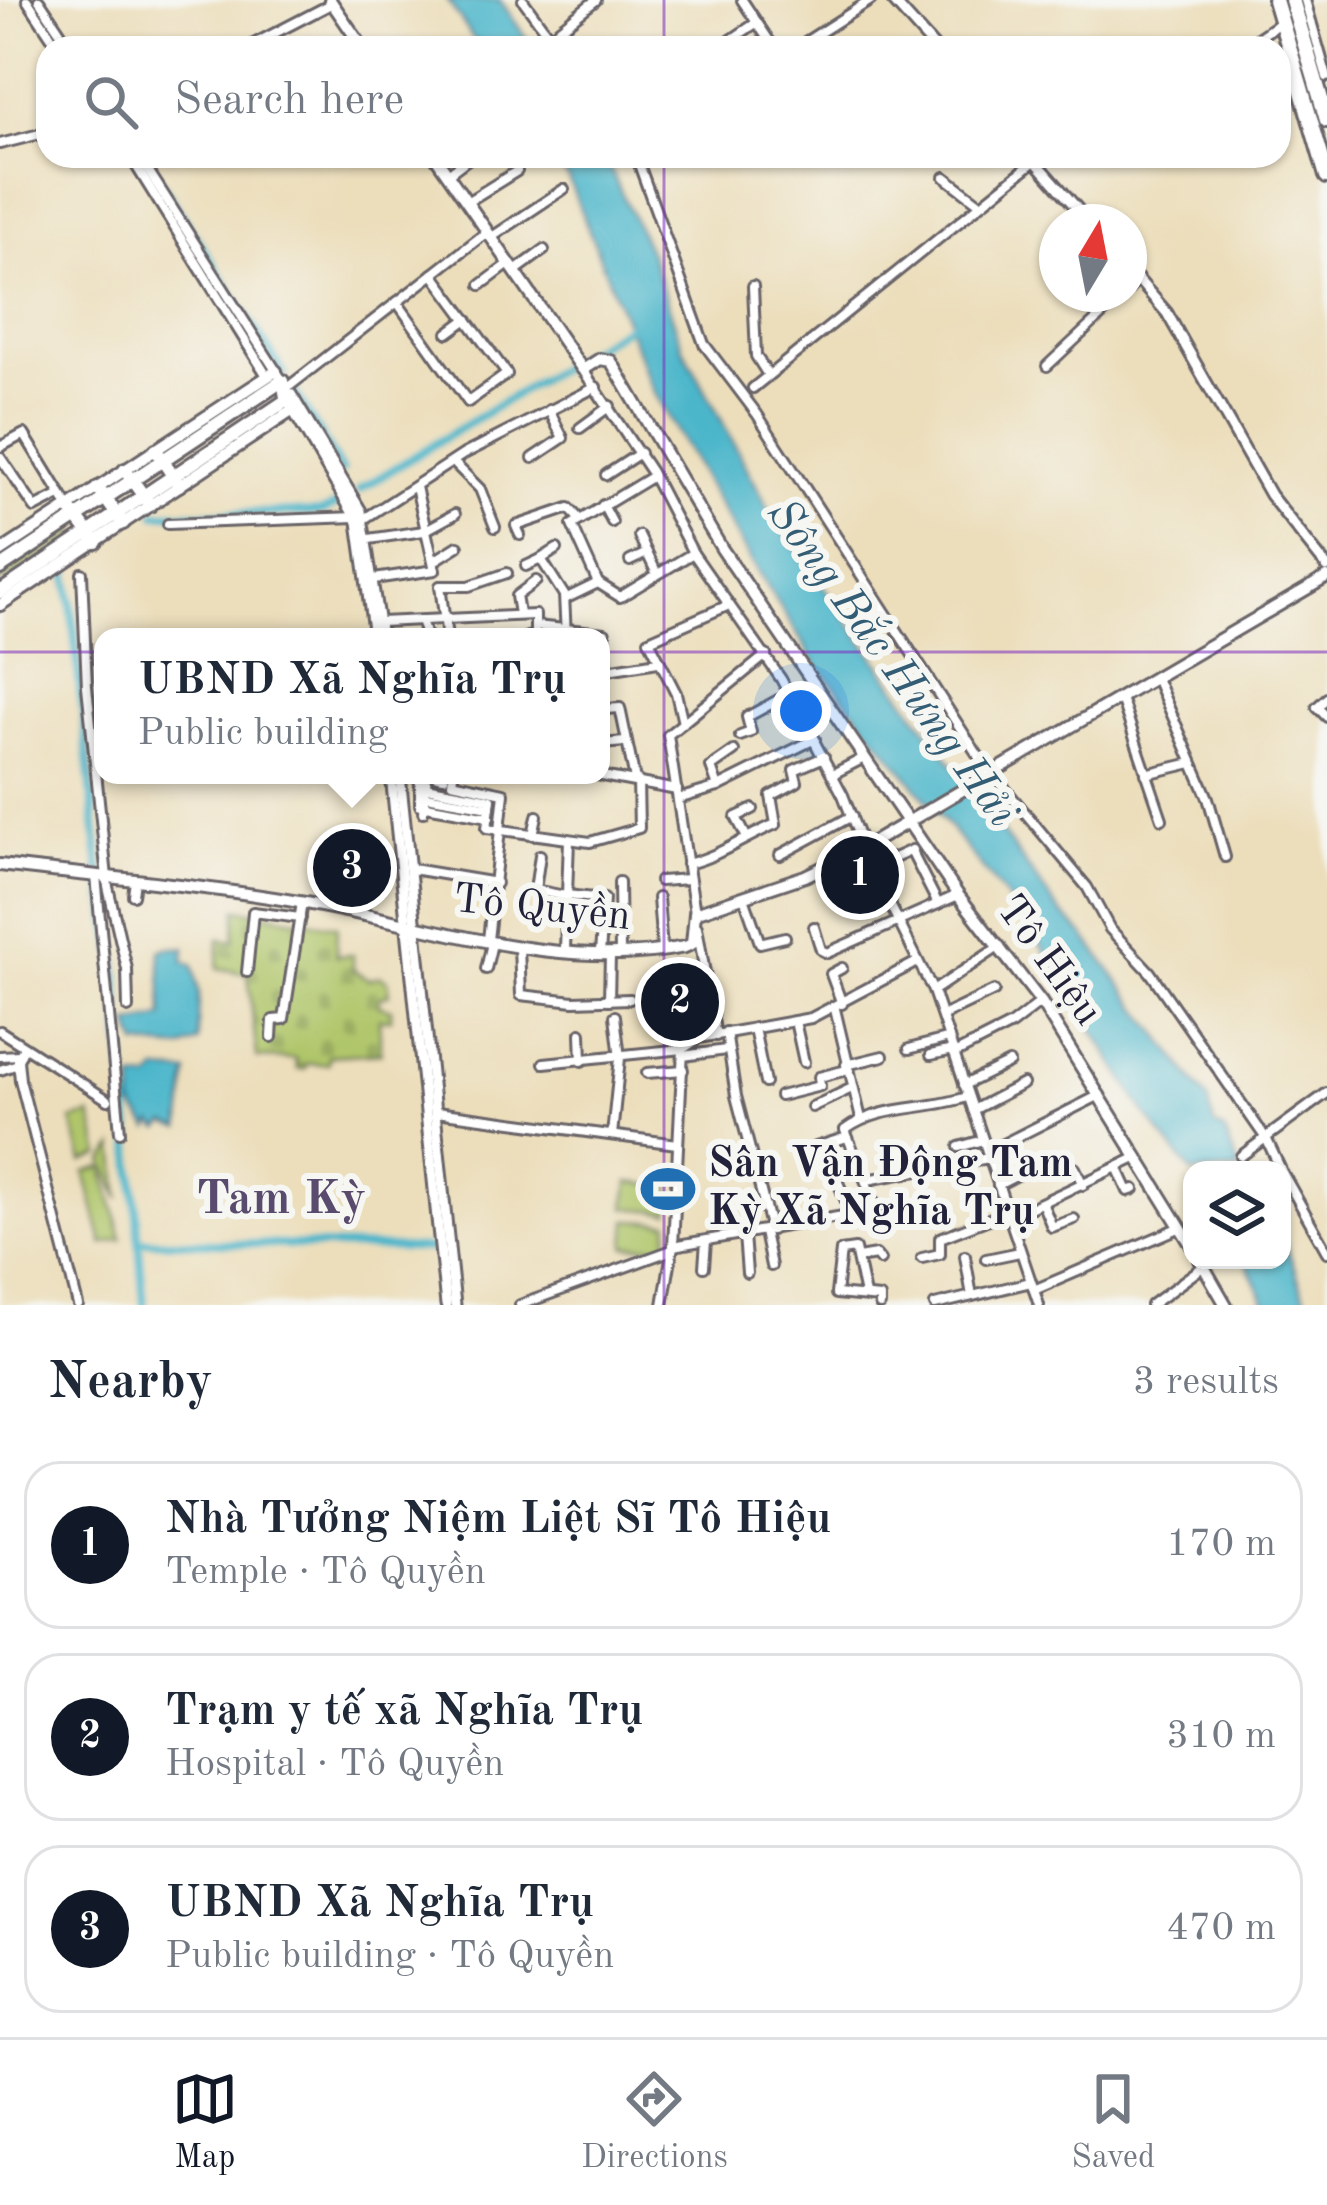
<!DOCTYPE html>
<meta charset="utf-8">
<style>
body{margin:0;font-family:"Old Standard TT",serif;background:#f6f6f7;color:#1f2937}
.controls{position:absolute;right:36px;bottom:36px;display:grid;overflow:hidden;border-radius:24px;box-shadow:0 3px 9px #0004}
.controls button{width:108px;height:108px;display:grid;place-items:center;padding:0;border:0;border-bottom:3px solid #e0e1e3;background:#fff;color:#1f2937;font:60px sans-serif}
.compass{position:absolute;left:1039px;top:204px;width:108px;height:108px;border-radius:50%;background:#fff;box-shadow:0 3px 9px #0004;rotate:10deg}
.you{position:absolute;left:801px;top:711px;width:42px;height:42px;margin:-30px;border:9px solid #fff;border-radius:50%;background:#1a73e8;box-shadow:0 0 0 18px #1a73e833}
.badge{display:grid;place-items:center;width:78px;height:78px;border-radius:50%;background:#111827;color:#fff;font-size:39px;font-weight:700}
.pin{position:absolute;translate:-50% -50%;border:6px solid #fff;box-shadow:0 3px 12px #0006}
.popup{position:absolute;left:94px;top:628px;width:516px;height:156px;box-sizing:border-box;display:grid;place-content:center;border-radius:24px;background:#fff;filter:drop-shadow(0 3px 9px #0005);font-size:39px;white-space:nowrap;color:#747a83}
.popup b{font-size:45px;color:#1f2937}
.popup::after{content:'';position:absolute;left:50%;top:100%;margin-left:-24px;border:24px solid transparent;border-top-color:#fff}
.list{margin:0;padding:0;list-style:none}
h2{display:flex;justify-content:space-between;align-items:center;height:156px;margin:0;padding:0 48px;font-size:51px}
h2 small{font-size:39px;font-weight:400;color:#747a83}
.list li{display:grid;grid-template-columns:78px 1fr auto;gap:36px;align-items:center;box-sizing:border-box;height:168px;margin:0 24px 24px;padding:0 24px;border:3px solid #e0e1e3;border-radius:36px}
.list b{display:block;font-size:45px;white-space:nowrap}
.list p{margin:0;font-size:39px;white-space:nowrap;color:#747a83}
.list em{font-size:39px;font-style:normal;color:#747a83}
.icon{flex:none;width:66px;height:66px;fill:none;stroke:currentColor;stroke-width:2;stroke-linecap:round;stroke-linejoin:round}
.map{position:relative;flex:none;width:1327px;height:1305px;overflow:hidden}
.search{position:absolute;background:#fff;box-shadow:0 3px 9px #0004;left:36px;right:36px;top:36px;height:132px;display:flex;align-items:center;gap:30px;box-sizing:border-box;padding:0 42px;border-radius:36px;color:#747a83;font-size:45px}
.sheet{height:732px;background:#fff}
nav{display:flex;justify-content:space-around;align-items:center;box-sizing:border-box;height:168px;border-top:3px solid #e0e1e3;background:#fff;font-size:33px;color:#747a83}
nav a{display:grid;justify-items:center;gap:6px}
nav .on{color:#111827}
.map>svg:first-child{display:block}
.grass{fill:url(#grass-tufts);stroke:#697453;stroke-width:3}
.cemetery{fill:url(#cemetery-stones);stroke:#697453;stroke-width:3}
.pitch{fill:#b0c66b;stroke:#697453;stroke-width:3}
.water{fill:#4cb6ca;stroke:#376c82;stroke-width:3}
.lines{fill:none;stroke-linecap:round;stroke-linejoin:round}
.canal{stroke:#4cb6ca;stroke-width:8}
.minor-casing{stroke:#696468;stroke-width:14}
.tertiary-casing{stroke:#696468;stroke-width:15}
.secondary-casing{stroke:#696468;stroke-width:16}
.primary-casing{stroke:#696468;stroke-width:18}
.trunk-casing{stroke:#696468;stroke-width:20}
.minor{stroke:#fff;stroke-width:8}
.tertiary{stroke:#fff;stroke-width:9}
.secondary{stroke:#fff;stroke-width:10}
.primary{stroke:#fff;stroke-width:12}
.trunk{stroke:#fff;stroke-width:14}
.grid{fill:none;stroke:#7b2cbf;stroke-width:3;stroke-opacity:0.55}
.labels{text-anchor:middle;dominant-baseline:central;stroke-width:12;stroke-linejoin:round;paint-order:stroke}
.street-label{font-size:42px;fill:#22223b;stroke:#f6f6f2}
.poi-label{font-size:42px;font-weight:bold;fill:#22223b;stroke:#f6f6f2;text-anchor:start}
.water-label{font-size:45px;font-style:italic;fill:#335d74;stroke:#f6f6f2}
.quarter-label{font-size:48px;font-weight:bold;fill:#594b6d;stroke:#f6f6f2}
</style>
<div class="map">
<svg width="1327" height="1305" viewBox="0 0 1327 1305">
<defs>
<pattern id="grass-tufts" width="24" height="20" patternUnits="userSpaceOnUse" patternTransform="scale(3)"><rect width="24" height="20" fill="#b0c66b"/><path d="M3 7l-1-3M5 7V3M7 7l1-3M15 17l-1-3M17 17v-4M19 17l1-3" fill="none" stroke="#97aa5e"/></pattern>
<pattern id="cemetery-stones" width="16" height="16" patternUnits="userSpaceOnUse" patternTransform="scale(3)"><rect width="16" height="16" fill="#b0c66b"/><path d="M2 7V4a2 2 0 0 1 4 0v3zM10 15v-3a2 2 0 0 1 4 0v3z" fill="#97aa5e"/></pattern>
</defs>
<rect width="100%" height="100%" fill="#f6f6f2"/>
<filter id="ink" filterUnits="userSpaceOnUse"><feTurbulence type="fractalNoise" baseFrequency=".00833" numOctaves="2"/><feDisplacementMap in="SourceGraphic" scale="24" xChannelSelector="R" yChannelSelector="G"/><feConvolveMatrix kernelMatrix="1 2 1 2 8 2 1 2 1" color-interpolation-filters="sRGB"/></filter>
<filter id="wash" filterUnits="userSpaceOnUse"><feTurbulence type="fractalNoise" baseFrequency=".004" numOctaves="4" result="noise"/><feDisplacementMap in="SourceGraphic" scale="48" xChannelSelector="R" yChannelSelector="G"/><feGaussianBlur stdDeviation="2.7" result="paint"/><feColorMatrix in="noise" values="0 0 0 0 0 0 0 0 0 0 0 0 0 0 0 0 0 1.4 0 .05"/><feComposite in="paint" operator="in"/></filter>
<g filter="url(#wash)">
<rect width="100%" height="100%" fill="#ecdebb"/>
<!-- grass -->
<g class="grass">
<path d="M72,527L77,533L0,584V576Z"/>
<path d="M115,1147L120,1199L104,1161Z"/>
</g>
<!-- cemetery -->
<path class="cemetery" d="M237,909L337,926L336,956L353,955V969L368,979L381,976L388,981L390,994L380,997L379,1005L391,1009V1019H379L381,1053L329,1056L328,1064H306L305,1069H297L296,1059L257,1058L248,974L218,968L219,939L234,941Z"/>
<!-- pitch -->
<g class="pitch">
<path d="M91,1115L101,1155L83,1162L72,1120Z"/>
<path d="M103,1167L122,1239L103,1244L85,1172Z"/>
<path d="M629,1182L671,1187L670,1212L626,1208Z"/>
<path d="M628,1220L669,1222L667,1246H626Z"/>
</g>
<!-- water -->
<g class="water">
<path d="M447,0H500L533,48H480Z"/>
<path d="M553,156H604L650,253L683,348L774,519L1057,908L1084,935L1208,1100L1214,1125L1224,1131L1240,1170L1192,1173L1147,1116L1027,923L815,662L750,559L653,390L568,178Z"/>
<path d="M166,948H185L184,961L193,966L199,992L198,1042L181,1049L138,1045L130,1024L163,1017L160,951Z"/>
<path d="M158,1071L188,1073L181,1128L166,1124L160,1129L153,1123L150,1129L133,1107L134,1080L151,1079Z"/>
<path d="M1282,1234L1308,1305H1267L1245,1260H1282Z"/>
</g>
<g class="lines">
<!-- canal -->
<g class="canal">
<path d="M144,156L284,374"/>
<path d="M293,389L342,471"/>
<path d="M359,490L635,322"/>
<path d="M156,514L322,512L343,502"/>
<path d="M67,567L100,871"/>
<path d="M103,886L116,960L144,1305"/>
<path d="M139,1241L435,1249"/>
</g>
</g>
</g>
<g filter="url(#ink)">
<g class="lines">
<defs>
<g id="minor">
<path d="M27,0L59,48"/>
<path d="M39,0L71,48"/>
<path d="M523,0L558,48"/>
<path d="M742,0L774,48"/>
<path d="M1305,0L1327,77"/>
<path d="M558,30L596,0"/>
<path d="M246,48L333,3"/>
<path d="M719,48L756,23"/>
<path d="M796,48L871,0"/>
<path d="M1243,48L1281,22"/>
<path d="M0,144L48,132"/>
<path d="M130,156L267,376"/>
<path d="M139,156L287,388L487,232"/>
<path d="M636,156L704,344L757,414L990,774"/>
<path d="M448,174L468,159"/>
<path d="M945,177L978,202"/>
<path d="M467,202L517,171"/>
<path d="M492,237L564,189"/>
<path d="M515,271L544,250"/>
<path d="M481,285L509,264"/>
<path d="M753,286L756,356L768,375"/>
<path d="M1129,289L1138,280"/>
<path d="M397,302L468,402L507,374L433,274"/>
<path d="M448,333L467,319"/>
<path d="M1047,366L1124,294"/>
<path d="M583,370L651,472L693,553L781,679L843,795L869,862L933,991L1039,1305"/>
<path d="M753,388L1041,156"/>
<path d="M580,428L610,406"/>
<path d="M0,447L24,434L68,506"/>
<path d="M0,457L35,508L60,495"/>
<path d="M533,458L563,438L549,410"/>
<path d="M453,462L480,489L495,527"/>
<path d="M606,475L640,453"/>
<path d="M603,505L612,522"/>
<path d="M364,519L464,454L596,387"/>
<path d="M168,524L356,517"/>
<path d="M520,535L516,526L569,508L580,520"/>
<path d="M639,536L657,574"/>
<path d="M369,539L424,531L455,514"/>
<path d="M541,559L557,549"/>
<path d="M434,561L458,546"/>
<path d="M630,561L647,553"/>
<path d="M526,566L541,559L564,595L566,637"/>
<path d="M82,573L87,686L108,887L127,969L128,1008"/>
<path d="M374,579L435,570L416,487"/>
<path d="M598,583L572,525L653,476"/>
<path d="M565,599L598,583L620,597L693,553"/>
<path d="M519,614L516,596L536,581"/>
<path d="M380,622L535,615V626L605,633L607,670L658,662"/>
<path d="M422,623L426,637"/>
<path d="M447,637L440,586H469L507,573"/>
<path d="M527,637L535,635V626"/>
<path d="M1156,678L1208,798L1225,857"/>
<path d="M1121,698L1162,819"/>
<path d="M1327,698L1317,707L1327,717"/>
<path d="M601,718L606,709L620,708L635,780"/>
<path d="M683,723L676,693L649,640L729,605"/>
<path d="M740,736L751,732L747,717L789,694"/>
<path d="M601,744L625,742"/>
<path d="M992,773L1087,887L1110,929L1150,972L1267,1140L1281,1170"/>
<path d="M833,774L862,759"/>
<path d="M1146,774L1192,763"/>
<path d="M419,775L420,786L491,799L487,828L590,842L639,828L638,781"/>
<path d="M434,775L444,777"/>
<path d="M453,775L452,782L504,793L488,940"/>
<path d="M597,775L677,790"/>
<path d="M420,786V805L489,817"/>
<path d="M718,787L815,739"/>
<path d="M420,795L490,807"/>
<path d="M678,799L718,787L711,767L734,751"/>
<path d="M423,812L427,775"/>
<path d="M533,835L537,816"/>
<path d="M746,836L736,817L753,809"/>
<path d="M911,851L938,904"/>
<path d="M540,855L535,890L565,896"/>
<path d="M780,855L852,816"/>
<path d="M687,864C720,856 745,837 776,824L771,796L797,782L794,770L824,757"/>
<path d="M872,868L912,850"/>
<path d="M412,869L496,883"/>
<path d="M96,876L120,1132"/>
<path d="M660,881L689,879"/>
<path d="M619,882L620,955"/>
<path d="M133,895L135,881"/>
<path d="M566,895L604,899L600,954"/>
<path d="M744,897L760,943L785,937"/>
<path d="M658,898L662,950"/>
<path d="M695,913L668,735L766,655"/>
<path d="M697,927L716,1036"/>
<path d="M814,927L821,950L827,953L958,895"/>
<path d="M519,947L521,995L574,1001L630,999"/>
<path d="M565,949L569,840"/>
<path d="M486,969L492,943"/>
<path d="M247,972L253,912L300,918"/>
<path d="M933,991L1000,946"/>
<path d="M609,1000L610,955"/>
<path d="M842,1004L831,974L842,968"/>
<path d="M835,1009L861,1119"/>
<path d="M942,1016L994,991"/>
<path d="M795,1021L804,1062"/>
<path d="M754,1028L765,1083"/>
<path d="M0,1031L108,1100"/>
<path d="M726,1032L736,1096L771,1230"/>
<path d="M581,1033L582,1061"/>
<path d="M272,1037L273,1020L284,1019L302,902"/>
<path d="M24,1047L18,1060L20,1080L78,1305"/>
<path d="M909,1049L949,1038"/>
<path d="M954,1054L1011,1025L1041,1002"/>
<path d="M931,1055L953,1050"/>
<path d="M0,1056L19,1055"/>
<path d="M683,1056L726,1050"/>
<path d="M544,1063L683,1049L699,1038L811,1018L917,962"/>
<path d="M846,1065L883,1056"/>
<path d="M0,1070L18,1064"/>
<path d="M647,1073L683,1070"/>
<path d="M964,1085L1009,1063"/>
<path d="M780,1096L820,1086L819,1077L847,1070"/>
<path d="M812,1107L852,1088"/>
<path d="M973,1110L1023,1084"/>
<path d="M436,1112L677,1144"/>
<path d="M612,1135L620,1058L615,1016"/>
<path d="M822,1145L852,1215"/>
<path d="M959,1147L983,1140"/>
<path d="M801,1152L844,1138"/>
<path d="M987,1152L1100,1095"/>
<path d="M1241,1156L1327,1093"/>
<path d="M1075,1168L1083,1185"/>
<path d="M1118,1169L1128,1191L1134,1189"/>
<path d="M1282,1172L1327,1252"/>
<path d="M867,1180L989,1158"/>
<path d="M998,1185L1033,1167"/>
<path d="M1043,1205L1052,1227L1074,1219"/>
<path d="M1009,1218L1138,1157"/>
<path d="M764,1232L771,1266"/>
<path d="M744,1235L747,1273"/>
<path d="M673,1246L877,1210L845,1130C880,1104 926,1111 967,1097"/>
<path d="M965,1256L972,1296"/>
<path d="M858,1258L876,1255L880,1260"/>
<path d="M922,1258L940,1254V1238L1007,1212"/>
<path d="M986,1259L1020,1252"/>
<path d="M704,1267L706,1241"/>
<path d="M1034,1290L1181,1227"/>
<path d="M865,1295L855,1249L841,1251L836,1294L880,1298V1305"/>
<path d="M520,1305L672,1250"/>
<path d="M663,1305L673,1246L683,1049"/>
<path d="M935,1305L1031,1282"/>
<path d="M1151,1305L1204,1266"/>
</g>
<g id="tertiary">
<path d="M892,0L935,48"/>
<path d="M1031,156L1089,222"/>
<path d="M1129,269L1167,313L1270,495L1327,567"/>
<path d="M282,381L284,395L358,522L374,637"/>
<path d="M291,394L361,511L381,637"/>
<path d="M391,775L446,1305"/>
<path d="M400,775L455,1305"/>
</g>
<g id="secondary">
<path d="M330,0L363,48"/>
<path d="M435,156L583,370L600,359L611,361L722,549L958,895L1041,1002L1192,1246"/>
<path d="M0,552L276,371"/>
<path d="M0,605L293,410"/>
<path d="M0,865C99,877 200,885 299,902C426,923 555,973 685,947L692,944L695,913L805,876L865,847L1327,577"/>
<path d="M1200,1260L1226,1305"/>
</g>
<g id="primary">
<path d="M156,450L179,485"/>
<path d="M125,470L150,505"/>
<path d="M98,488L123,523"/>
<path d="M68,507L96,542"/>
<path d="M0,568L282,381"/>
<path d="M0,592L287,400"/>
</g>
<g id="trunk">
<path d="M1275,0L1327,176"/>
<path d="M1292,0L1327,120"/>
</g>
</defs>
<!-- minor casing -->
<use href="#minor" class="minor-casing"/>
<!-- tertiary casing -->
<use href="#tertiary" class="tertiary-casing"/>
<!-- secondary casing -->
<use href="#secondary" class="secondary-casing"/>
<!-- primary casing -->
<use href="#primary" class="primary-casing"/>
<!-- trunk casing -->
<use href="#trunk" class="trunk-casing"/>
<!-- minor -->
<use href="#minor" class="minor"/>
<!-- tertiary -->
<use href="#tertiary" class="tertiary"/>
<!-- secondary -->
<use href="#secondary" class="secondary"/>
<!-- primary -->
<use href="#primary" class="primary"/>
<!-- trunk -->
<use href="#trunk" class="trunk"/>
</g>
</g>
<!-- grid -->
<path class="grid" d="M664,0V48M664,156V1305M0,652H1327"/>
<!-- icons -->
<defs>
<symbol id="stadium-bare" viewBox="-9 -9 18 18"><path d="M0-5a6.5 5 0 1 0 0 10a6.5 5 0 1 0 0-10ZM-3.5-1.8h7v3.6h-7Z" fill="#1f6fb2" stroke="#f6f6f2" stroke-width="2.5" paint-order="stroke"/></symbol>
</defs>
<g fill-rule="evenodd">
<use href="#stadium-bare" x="630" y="1151" width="76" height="76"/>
</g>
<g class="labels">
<!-- street labels -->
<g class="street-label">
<text transform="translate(542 909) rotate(6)">Tô Quyền</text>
<text transform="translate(1048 961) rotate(54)">Tô Hiệu</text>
</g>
<!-- poi labels -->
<g class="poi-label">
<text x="708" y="1165">Sân Vận Động Tam<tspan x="708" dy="48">Kỳ Xã Nghĩa Trụ</tspan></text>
</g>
<!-- water labels -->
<g class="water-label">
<text transform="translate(891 664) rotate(54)">Sông Bắc Hưng Hải</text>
</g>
<!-- quarter labels -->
<g class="quarter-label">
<text x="281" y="1200">Tam Kỳ</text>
</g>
</g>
</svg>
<div class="controls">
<button><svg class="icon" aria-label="layers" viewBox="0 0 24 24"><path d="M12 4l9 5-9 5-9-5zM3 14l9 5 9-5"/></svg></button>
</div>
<svg class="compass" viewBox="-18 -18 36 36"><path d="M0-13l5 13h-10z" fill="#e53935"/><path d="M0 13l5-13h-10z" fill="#747a83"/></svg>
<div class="you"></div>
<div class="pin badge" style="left:860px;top:875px">1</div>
<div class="pin badge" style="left:680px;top:1002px">2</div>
<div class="pin badge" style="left:352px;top:868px">3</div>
<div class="popup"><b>UBND Xã Nghĩa Trụ</b>Public building</div>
<div class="search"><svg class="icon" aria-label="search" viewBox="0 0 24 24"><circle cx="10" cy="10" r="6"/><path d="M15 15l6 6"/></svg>Search here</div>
</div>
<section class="sheet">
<h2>Nearby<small>3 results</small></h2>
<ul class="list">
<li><span class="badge">1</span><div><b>Nhà Tưởng Niệm Liệt Sĩ Tô Hiệu</b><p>Temple · Tô Quyền</p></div><em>170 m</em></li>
<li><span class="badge">2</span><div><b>Trạm y tế xã Nghĩa Trụ</b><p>Hospital · Tô Quyền</p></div><em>310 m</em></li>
<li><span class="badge">3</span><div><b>UBND Xã Nghĩa Trụ</b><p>Public building · Tô Quyền</p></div><em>470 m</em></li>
</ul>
</section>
<nav>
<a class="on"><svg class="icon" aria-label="map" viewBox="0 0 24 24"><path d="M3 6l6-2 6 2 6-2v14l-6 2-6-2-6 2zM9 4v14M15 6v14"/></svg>Map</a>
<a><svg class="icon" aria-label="directions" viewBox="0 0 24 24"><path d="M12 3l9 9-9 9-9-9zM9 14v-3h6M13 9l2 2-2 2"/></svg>Directions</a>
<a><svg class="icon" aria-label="saved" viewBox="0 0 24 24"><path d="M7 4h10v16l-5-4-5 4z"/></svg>Saved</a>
</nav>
